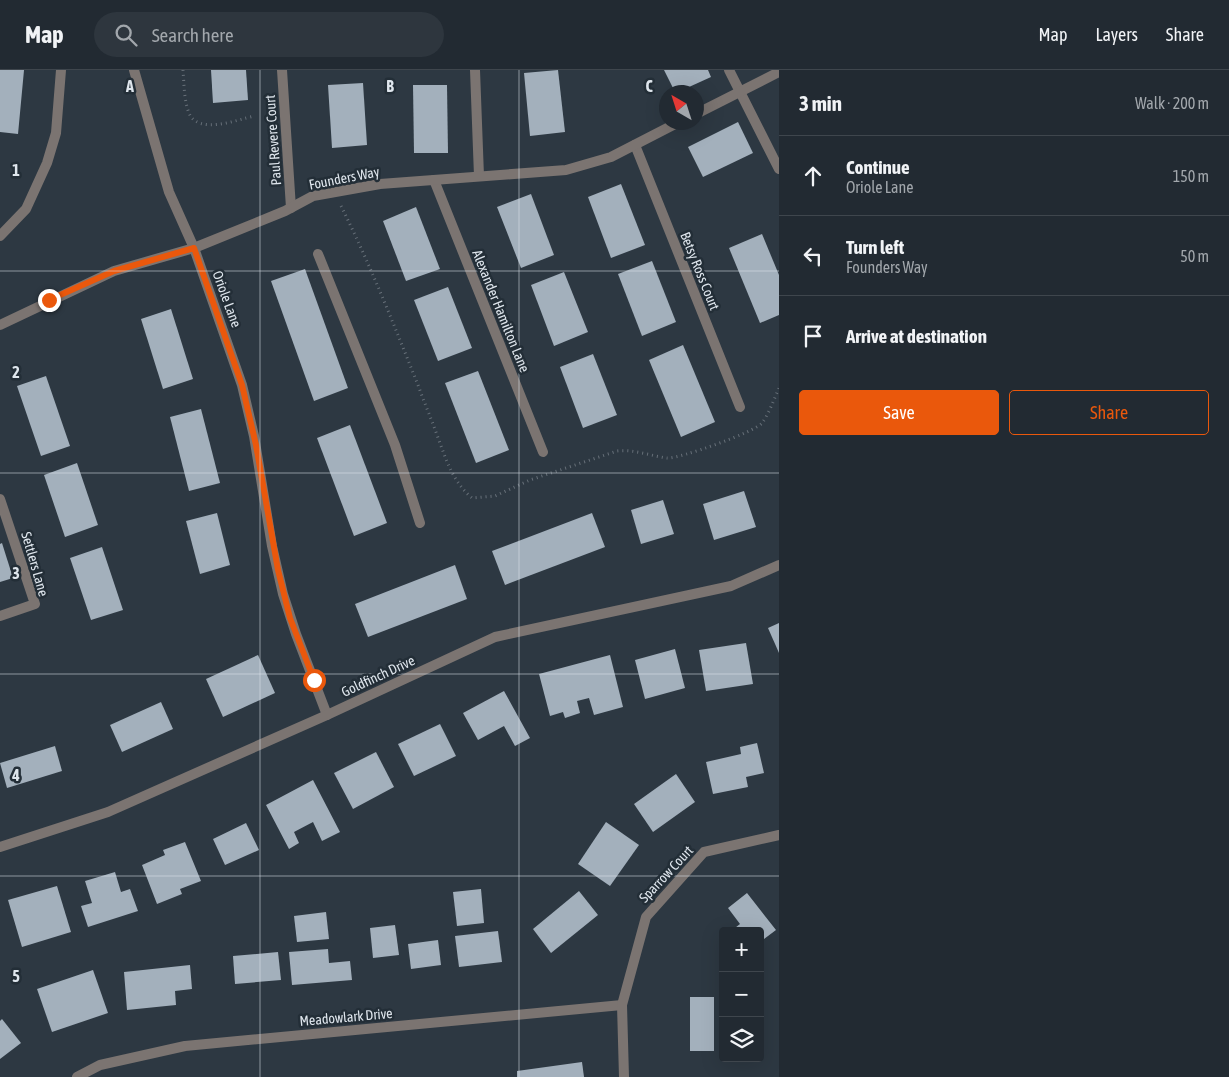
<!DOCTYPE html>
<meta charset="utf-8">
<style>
body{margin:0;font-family:"Asap Condensed",sans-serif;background:#2e363e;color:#f1f3f6}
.controls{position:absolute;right:15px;bottom:15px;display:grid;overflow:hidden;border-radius:5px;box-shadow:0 5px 20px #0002}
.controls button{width:45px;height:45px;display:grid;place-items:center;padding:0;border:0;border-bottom:1px solid #3f464d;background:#222a32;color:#f1f3f6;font:25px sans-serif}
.compass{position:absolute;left:659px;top:15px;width:45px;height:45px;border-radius:50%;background:#222a32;box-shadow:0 5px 20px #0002;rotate:321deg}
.stop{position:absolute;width:15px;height:15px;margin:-11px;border:4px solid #ea580c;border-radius:50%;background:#fff}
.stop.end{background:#ea580c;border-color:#fff;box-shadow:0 1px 5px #0008}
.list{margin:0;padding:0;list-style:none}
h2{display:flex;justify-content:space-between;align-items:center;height:65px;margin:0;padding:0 20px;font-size:21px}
h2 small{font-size:16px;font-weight:400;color:#a2a7ac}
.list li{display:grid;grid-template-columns:32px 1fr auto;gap:15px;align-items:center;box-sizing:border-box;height:80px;padding:0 20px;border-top:1px solid #3f464d}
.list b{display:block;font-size:19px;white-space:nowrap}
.list p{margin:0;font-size:16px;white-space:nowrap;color:#a2a7ac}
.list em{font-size:16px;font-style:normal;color:#a2a7ac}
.actions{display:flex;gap:10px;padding:15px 20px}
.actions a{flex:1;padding:11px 0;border:1px solid #ea580c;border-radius:5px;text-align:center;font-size:18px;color:#ea580c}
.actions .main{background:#ea580c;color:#fff}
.icon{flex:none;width:28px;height:28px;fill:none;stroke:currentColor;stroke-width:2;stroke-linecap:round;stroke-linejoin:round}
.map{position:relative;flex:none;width:779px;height:1007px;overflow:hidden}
header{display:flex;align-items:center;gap:30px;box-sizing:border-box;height:70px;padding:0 25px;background:#222a32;border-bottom:1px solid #3f464d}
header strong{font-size:24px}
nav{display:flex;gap:28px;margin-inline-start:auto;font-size:18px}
.search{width:350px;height:45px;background:#2e363e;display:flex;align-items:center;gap:12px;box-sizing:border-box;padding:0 18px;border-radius:28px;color:#a2a7ac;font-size:19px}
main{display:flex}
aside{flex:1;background:#222a32}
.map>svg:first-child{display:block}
.building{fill:#a3b0bc}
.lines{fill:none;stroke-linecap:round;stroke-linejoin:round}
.path{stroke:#677079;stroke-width:3;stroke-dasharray:1 4;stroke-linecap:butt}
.service{stroke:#7b7471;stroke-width:10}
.minor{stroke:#7b7471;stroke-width:10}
.route{stroke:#ea580c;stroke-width:6}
.grid{fill:none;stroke:#dfe6ed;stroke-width:1;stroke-opacity:0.55}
.labels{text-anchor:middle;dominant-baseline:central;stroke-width:5;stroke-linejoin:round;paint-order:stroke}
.street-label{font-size:14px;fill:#dfe6ed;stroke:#232e37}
.grid-label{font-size:16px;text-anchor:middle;font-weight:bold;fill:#dfe6ed;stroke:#232e37;stroke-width:5;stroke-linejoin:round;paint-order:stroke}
</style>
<header>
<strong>Map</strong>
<div class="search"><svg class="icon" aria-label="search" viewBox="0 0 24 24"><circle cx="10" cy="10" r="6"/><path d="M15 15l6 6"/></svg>Search here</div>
<nav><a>Map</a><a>Layers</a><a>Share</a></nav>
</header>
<main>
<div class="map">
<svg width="779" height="1007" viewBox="0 0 779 1007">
<rect width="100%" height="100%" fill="#2d3842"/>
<!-- building -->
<g class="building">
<path d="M0,0H24L18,64L0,62Z"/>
<path d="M211,0H246L248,30L213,33Z"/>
<path d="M558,0L565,62L530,66L524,3Z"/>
<path d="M664,0H708L711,7L678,22H675Z"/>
<path d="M363,13L367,75L332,78L328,15Z"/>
<path d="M413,15H447L448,83H414Z"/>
<path d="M738,52L753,83L703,107L688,77Z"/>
<path d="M621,114L645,175L611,188L588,127Z"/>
<path d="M531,124L554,185L521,198L497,137Z"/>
<path d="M416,137L440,199L406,211L383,151Z"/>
<path d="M762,164L779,205V245L760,253L729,178Z"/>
<path d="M652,191L676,252L642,266L618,204Z"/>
<path d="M305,199L348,318L314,331L271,211Z"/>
<path d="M564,202L588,262L554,276L531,215Z"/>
<path d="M448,217L472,278L438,291L414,230Z"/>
<path d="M171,239L193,309L163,319L141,249Z"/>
<path d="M683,275L715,352L681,367L649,290Z"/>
<path d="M593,284L617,345L583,358L560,297Z"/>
<path d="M478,301L509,380L476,393L445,313Z"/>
<path d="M46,306L70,376L41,386L17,316Z"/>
<path d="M201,339L220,413L189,421L170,347Z"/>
<path d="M350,355L387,453L354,466L317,368Z"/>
<path d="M77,393L98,455L65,467L44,405Z"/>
<path d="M744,421L756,457L714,470L703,434Z"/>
<path d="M663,430L674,464L641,474L631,440Z"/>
<path d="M217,443L230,495L200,504L186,451Z"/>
<path d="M592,443L605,477L505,515L492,481Z"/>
<path d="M2,473L13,508L0,512V474Z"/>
<path d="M102,477L123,540L91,550L70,488Z"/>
<path d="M455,495L467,529L368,567L355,534Z"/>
<path d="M779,553V583L768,558Z"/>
<path d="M746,573L753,614L706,621L699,580Z"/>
<path d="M675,579L685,618L645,629L635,590Z"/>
<path d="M258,585L275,623L223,647L206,609Z"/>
<path d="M610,585L623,637L594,645L589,628L577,631L580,643L565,648L563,642L550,646L539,604Z"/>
<path d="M504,621L530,668L515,676L504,656L478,670L463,643Z"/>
<path d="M161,632L173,659L122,682L110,655Z"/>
<path d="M440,654L456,686L414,706L398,674Z"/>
<path d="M757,673L764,703L746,707L748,717L713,724L706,692L741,684L740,677Z"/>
<path d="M55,676L62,701L7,718L0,693Z"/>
<path d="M376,682L394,717L353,739L334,703Z"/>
<path d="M676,704L695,732L653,762L634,734Z"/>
<path d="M313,710L340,762L322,771L313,752L294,762L299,773L289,779L266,735Z"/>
<path d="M606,752L639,775L610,816L578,794Z"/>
<path d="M246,753L259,780L225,795L213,769Z"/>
<path d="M185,772L201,811L180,819L182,824L157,834L142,795L165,785L163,780Z"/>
<path d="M115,802L121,822L130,819L138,841L88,857L81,836L92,833L85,811Z"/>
<path d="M57,816L71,862L22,877L8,830Z"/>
<path d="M481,819L484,853L457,856L453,822Z"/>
<path d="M579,821L598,845L551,883L533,859Z"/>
<path d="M747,823L776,860L760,872V861H731L740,854L728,838Z"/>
<path d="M326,842L329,869L297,872L294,846Z"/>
<path d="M395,855L399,885L373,888L370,858Z"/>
<path d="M498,861L502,892L459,897L455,866Z"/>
<path d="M438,870L441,895L411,899L408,874Z"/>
<path d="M328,879L329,893L350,891L352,910L292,915L289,882Z"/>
<path d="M278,882L281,910L235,914L233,886Z"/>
<path d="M190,895L192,919L175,921L176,935L127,940L124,902Z"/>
<path d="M93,900L108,943L52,962L37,919Z"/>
<rect x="690" y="927" width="24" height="54"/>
<path d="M2,949L21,973L0,989V951Z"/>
<path d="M582,992L584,1007H517V1001Z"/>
</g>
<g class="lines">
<!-- path -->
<g class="path">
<path d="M183,0C184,13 184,31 189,43C198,65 237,50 254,46"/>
<path d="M341,136C370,194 394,255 418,315C424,332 431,348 437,365C446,389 452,411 472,428L495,426L530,410L617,381C634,379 651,386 667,388C679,389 755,362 762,353C769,344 774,329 779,318"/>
</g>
<!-- service -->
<path class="service" d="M318,184L395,375L420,453"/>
<!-- minor -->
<g class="minor">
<path d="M134,0L169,122L194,178L242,315L254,366L272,476L283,524L296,564L327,645"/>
<path d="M282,0L291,138"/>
<path d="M475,0L479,106"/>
<path d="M729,0L779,99"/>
<path d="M696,44L779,2"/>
<path d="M635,75L740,337"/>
<path d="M434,110L543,382"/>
<path d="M0,166L26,139L47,93L56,63L61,0"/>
<path d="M0,255L114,201L194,178L285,141L313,126L380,114L566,100L611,87L679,52"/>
<path d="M0,429L35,534L0,546"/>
<path d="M0,777L108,742L327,645L495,567L731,516L779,495"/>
<path d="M77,1007L100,995L185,976L622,935"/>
<path d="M624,1007L622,935L646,847L704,782L779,765"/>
</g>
</g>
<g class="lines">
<!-- route -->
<path class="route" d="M49,230L114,201L194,178L242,315L256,375L278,500L290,548L314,610"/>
</g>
<!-- grid -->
<path class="grid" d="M260,0V1007M519,0V1007M0,201H779M0,403H779M0,604H779M0,806H779"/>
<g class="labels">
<!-- street labels -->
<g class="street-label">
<text transform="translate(273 70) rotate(-94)">Paul Revere Court</text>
<text transform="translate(344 108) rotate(-11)">Founders Way</text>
<text transform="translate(700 201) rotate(68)">Betsy Ross Court</text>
<text transform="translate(227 229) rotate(70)">Oriole Lane</text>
<text transform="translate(501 241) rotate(68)">Alexander Hamilton Lane</text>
<text transform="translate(35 494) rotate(74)">Settlers Lane</text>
<text transform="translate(378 606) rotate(-25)">Goldfinch Drive</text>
<text transform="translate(666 804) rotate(-47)">Sparrow Court</text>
<text transform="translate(346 947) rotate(-5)">Meadowlark Drive</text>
</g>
</g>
<g class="grid-label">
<text x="130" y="22">A</text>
<text x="390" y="22">B</text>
<text x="649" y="22">C</text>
<text x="16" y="106">1</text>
<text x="16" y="308">2</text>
<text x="16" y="509">3</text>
<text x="16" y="711">4</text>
<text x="16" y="912">5</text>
</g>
</svg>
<div class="controls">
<button>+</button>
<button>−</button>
<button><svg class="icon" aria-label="layers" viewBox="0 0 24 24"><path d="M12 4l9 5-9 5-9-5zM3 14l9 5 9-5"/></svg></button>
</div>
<svg class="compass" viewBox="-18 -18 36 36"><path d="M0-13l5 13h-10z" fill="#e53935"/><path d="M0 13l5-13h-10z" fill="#a2a7ac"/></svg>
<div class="stop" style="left:314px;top:610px"></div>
<div class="stop end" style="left:49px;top:230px"></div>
</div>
<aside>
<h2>3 min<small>Walk · 200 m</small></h2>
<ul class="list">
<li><svg class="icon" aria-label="ahead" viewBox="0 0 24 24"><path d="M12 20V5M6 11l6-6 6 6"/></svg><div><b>Continue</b><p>Oriole Lane</p></div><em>150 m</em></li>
<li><svg class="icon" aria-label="left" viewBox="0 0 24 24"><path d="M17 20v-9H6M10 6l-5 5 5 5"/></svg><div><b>Turn left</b><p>Founders Way</p></div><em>50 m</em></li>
<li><svg class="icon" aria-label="arrive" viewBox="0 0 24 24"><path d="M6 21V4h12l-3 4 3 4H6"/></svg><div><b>Arrive at destination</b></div></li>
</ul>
<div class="actions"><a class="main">Save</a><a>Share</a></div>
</aside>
</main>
